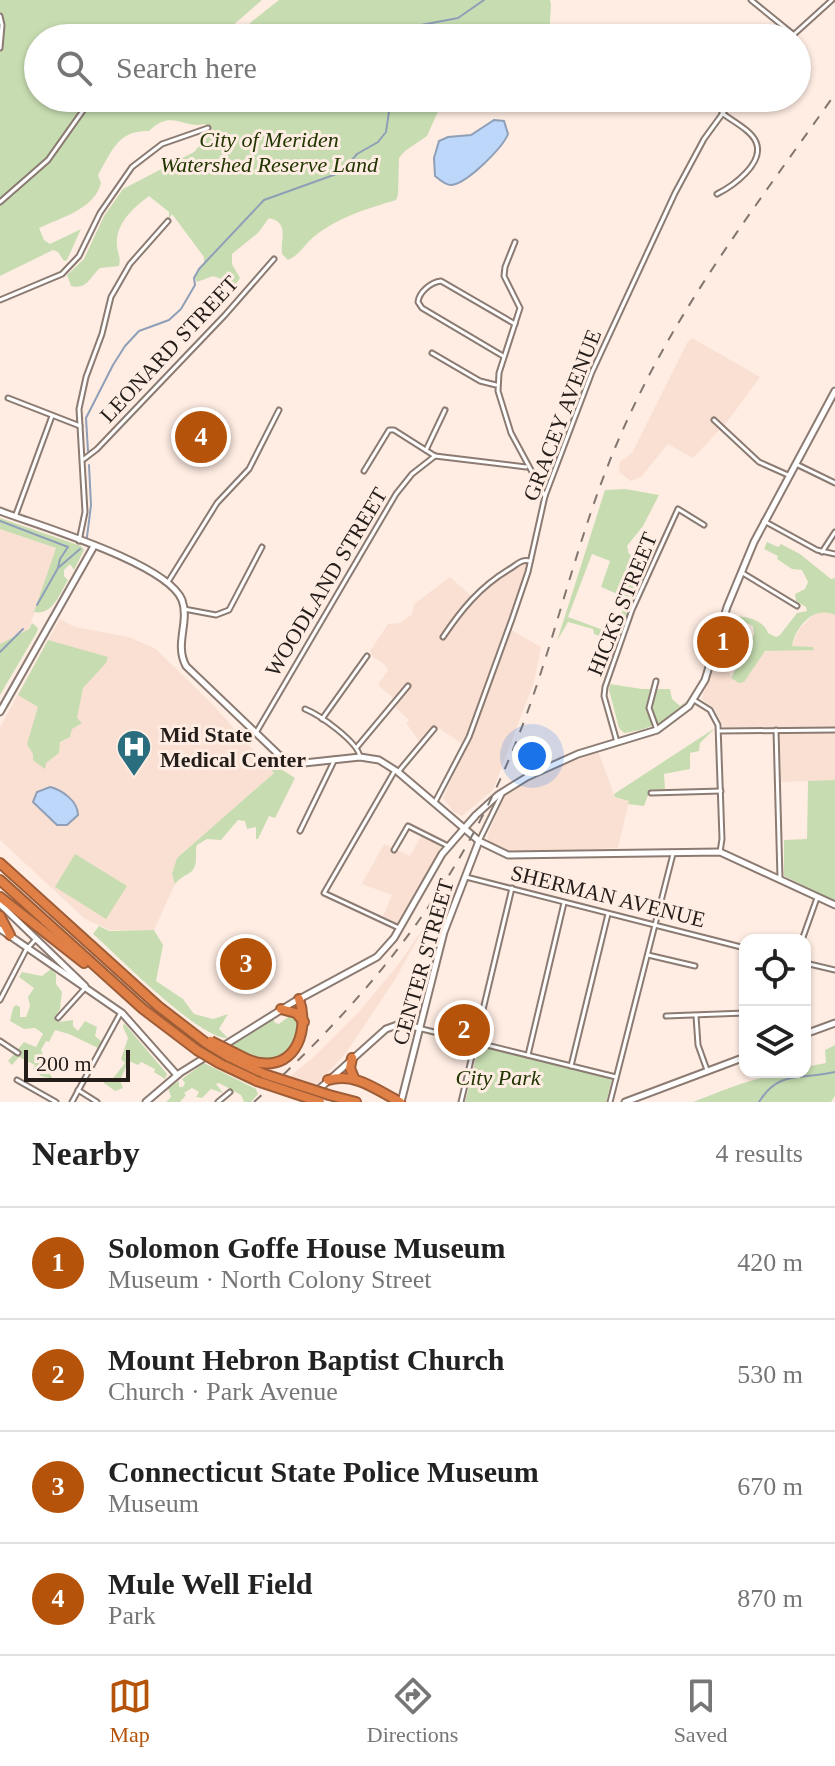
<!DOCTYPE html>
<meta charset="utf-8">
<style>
body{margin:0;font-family:Georgia,serif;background:#f6f6f6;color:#222}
.controls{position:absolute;right:24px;bottom:24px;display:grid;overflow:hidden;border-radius:16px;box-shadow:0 2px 6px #0004}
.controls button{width:72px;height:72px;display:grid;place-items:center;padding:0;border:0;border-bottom:2px solid #e0e0e0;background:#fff;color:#222;font:40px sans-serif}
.scale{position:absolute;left:24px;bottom:20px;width:106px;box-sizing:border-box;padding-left:8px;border:4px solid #241d1a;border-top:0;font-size:22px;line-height:28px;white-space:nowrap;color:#241d1a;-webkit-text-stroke:6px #ffede3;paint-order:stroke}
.you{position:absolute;left:532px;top:756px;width:28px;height:28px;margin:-20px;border:6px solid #fff;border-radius:50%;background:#1a73e8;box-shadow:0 0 0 12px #1a73e833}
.badge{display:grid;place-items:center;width:52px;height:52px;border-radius:50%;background:#b45309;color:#fff;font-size:26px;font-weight:700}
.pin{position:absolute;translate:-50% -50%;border:4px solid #fff;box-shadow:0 2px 8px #0006}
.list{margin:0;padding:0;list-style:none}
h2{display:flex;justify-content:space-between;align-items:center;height:104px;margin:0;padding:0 32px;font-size:34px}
h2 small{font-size:26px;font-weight:400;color:#767676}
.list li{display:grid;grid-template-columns:52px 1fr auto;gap:24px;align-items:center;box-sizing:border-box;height:112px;padding:0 32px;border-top:2px solid #e0e0e0}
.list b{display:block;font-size:30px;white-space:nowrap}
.list p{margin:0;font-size:26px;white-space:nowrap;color:#767676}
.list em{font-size:26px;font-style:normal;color:#767676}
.icon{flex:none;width:44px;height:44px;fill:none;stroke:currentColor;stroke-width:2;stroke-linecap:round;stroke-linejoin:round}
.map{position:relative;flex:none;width:835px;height:1102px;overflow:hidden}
.search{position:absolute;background:#fff;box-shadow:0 2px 6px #0004;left:24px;right:24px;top:24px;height:88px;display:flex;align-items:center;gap:20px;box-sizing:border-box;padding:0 28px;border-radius:44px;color:#767676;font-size:30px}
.sheet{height:552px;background:#fff}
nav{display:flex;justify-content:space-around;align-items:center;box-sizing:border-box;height:112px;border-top:2px solid #e0e0e0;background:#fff;font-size:22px;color:#767676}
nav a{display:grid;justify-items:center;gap:4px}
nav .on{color:#b45309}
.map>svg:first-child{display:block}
.built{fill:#f9e0d2}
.green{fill:#c7ddb1;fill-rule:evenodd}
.water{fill:#bdd7fa;stroke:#8f9fb7;stroke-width:2}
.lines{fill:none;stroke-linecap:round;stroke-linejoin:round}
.stream{stroke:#8f9fb7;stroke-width:2}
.street-casing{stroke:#8b7b72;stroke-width:7}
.secondary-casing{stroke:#8b7b72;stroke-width:9}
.highway-casing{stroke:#9f5d37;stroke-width:12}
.street{stroke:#fff;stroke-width:3}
.secondary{stroke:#fff;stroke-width:5}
.highway{stroke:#e18046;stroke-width:8}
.rail{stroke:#817670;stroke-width:2;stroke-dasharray:10 10;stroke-linecap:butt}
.highway-bridge-casing{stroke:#9f5d37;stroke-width:12;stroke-linecap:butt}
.highway-bridge{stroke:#e18046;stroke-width:8}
.labels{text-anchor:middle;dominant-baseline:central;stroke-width:6;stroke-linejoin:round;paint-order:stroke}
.park-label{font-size:22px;font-style:italic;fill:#213600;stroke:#ffede3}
.street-label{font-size:22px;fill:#241d1a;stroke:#ffede3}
.poi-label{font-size:22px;font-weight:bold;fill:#241d1a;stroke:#ffede3;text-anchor:start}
</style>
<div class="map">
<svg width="835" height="1102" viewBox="0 0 835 1102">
<rect width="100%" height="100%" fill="#ffede3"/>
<!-- built -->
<g class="built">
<path d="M692,338L760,377L727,422L693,458L668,444L641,477L631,481L619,472L620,462L632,453L687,343Z"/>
<path d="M0,529L56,548L29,629L0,644Z"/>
<path d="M521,562L527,563L523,583L506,627L541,647L534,682L493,790L462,816L454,812L443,798L468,744H462L439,728L423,746L406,723L409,720L395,707L393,698L378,685L388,670L384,664L373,657L370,651L388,624L400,623L412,614L414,604L450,577L470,595L479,594L493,580L517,568Z"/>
<path d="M818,611H828L835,615V780L781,782L779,727H724L714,708L702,699L703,695L715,658L725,665L734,681L765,652L791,646L800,628Z"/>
<path d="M60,619L75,627L129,637L156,649L214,706L274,773L177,858L175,884L154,930H109L85,919L0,840V727Z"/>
<path d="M598,751L615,797L629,801L618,848L513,853L489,842L487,837L505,794L538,776Z"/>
<path d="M422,835L441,847L399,924L383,916L392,895L362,884L384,844L410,856Z"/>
<path d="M428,921L394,981L346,1053L316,1086L288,1078L314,1057L359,1012L398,965Z"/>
</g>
<!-- green -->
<g class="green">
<path d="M0,0H262L231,27L242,35L251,22L279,0H550L551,5L549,38H38V98H444L427,136L405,151L399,158L398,195L396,200C367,209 341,216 316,235C306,242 300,255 288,260L282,254C280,239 290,223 269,218L258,233L232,254V264L240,278L236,284L213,276L197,282L194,276L204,264V257L172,214L169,219V212L149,196C133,208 115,224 117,246C118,255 121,257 119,266L100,268C90,277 87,290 71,286L67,275L84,259L104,216L123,189L194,152L213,130L205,124C184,130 172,108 149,131C118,130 112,151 98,175L101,183C95,209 60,218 39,228L44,240L50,244L81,229L67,260L64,261L58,252L53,250L0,276Z"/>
<path d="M625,489L659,495L643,526L627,546L629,554L649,563L620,639L613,641L594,634L593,629L568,622L557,641L605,490ZM592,554L610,561L601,587L627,598L614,634L568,617Z"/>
<path d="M0,518L81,546L84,550L74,570L70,564L64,570V576L68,580C60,593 53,616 34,612L56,548L0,529Z"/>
<path d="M767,542L778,547L781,544L800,554L831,579L835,578V615C815,604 795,627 792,646L813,647L814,650L765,651L744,682L739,683L731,678L754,634L753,626L740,620L732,621L728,615C743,617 762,617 768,633L776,637L780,635L797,613L807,611L806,607L796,601L795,594L805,589L808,582L802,570L792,569L777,559L778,556L764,549Z"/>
<path d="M32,623L38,628L37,632L0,695V644L29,629Z"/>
<path d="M48,640L108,657L106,663L83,688L77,718L82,723L72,729L70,737L60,742L59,753L46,763L45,769L33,760V754L27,744L38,707L18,695Z"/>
<path d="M610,684L642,689H670L672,699L680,706L689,699C670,720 652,729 624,733L619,728L609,690Z"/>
<path d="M715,728L700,743L699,751L690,753V769L664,774L665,789L650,790L644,806L628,804L629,801L615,797L614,794Z"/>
<path d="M273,764L295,778L275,818L269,816L258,839H256V827L247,829L245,821L238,820L221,840L207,839L197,845C194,854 199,863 192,871C186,876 180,877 175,884L172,874L177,858L274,773L270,768Z"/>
<path d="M835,780V901L784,876V840L807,839L808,781Z"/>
<path d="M75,854L127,886L106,919L55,887Z"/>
<path d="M99,926L109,931L154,930L163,945L156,981L183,999L194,1014L213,1019L228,1014L219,1029L228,1038C200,1040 118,956 93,934Z"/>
<path d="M51,969L56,974V984L62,992L60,1009L55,1016L58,1022L73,1020V1026L78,1031L85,1021L97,1027L95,1036L101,1041L98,1048L69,1034L55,1030L49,1042L46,1041L41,1050L45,1059L44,1065L53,1079L41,1076L33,1069L35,1065L19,1057L12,1065L8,1061L24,1042L36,1047L43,1034C33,1025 34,1029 24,1029L10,1021L13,1008L16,1005L20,1007V1017H26L30,1006L28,997L34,988L19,977L22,972L42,976Z"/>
<path d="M292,1014L299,1021C292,1068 263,1063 229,1047L273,1018L275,1023L279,1024Z"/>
<path d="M124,1023L167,1074L165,1079L154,1072L155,1069L141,1062L138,1065L129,1061L120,1080L123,1088L115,1091L104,1083V1079L111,1081L125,1063L121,1059L128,1038L123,1027Z"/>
<path d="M835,1045V1096L831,1102H693C729,1088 766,1072 805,1072V1067L826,1063L825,1050Z"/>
<path d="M479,1046L612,1079L606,1102H465Z"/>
<path d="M204,1063L256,1089L258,1094L251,1102H244L241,1095L219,1083L216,1084L223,1093L211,1089L202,1098L196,1097L199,1092L192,1088L184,1093L186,1095L180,1102H166L171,1097L168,1088L179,1081V1087H183L185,1083L182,1079Z"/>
</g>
<!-- water -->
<g class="water">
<path d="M494,120L504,121L508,134C503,147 467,184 451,185C445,185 439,179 435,176L434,158L439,141L448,137L471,135Z"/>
<path d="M50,787C62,790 78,801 78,815L67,825H57L33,802L37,792Z"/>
</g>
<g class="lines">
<!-- stream -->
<g class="stream">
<path d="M415,38L421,25L458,18L484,0"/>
<path d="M88,451L86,418L113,365L125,346L139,331L169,320L181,309L195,285L194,278L199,269L264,200L342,172L357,154L378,142L386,132L391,98"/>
<path d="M0,521L68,547L60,559L58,568"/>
<path d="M87,537L91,505L89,465"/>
<path d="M37,605L58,568L80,549"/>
<path d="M0,652L23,629"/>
<path d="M759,1102C779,1069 803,1080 835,1072"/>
</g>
<defs>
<g id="street">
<path d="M751,0L794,35"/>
<path d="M0,16L2,25L0,48"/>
<path d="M215,38L231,37"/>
<path d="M790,38L832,0"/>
<path d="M717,194C733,186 765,163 756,142C751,130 732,121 722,113"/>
<path d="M0,202L48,160L92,98"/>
<path d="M515,242L505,267L504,276L520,308L499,373L498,391L511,433L545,496"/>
<path d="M0,300L62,274L79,256L100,213L132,167L162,144L208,128"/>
<path d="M432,353L480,381L496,385"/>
<path d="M503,356L422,308L418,302C419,292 431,282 441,281L515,324"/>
<path d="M8,398L80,426"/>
<path d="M714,420L759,462L788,475"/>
<path d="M426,450L445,410"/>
<path d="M435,456L526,467"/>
<path d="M84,459L97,449L225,315L274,259"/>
<path d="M798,465L835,483"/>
<path d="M364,471L389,430H394L435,456"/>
<path d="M15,517L52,416"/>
<path d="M764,521L817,550L835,554"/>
<path d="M79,541L85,512L79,409L86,377L102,334L111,297L130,264L168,221"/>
<path d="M822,552L835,532"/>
<path d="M741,572L797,606"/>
<path d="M168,582L217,503L249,469L279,410"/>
<path d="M184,609L216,615L229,610L262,547"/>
<path d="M443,637C461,610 480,587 508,570C517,565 520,559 530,561"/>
<path d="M656,681L649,708L657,730"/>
<path d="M694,700L710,710L718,725L722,839L720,852"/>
<path d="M305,709C320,715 358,742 360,757"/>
<path d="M322,719L367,656"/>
<path d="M776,730L780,878"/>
<path d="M257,731L396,494L412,474L435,456"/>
<path d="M719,731L835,730"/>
<path d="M617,742L604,696L605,687L632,610L678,509L704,525"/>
<path d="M357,747L408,686"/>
<path d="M394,772L324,893L399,928"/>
<path d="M398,772L434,729"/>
<path d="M651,793L721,791"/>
<path d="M435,802L469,737L512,619L528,572L545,496L592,372L675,193L704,139L734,98"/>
<path d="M300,831L335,759"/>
<path d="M479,841L502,794"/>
<path d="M394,850L408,826L448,846"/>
<path d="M466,877L745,948"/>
<path d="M802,940L817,898"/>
<path d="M648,955L695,966"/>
<path d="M805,963L835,970"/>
<path d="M0,1000L26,950L36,939"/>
<path d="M666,1016L745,1013"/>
<path d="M696,1016L698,1045L707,1070"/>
<path d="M58,1018L86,987"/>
<path d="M422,1029L616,1077"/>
<path d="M0,1041L18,1053"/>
<path d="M528,1055L564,903"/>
<path d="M743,1057L745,1013"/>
<path d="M571,1066L608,914"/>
<path d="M17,1080L56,1102"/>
<path d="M78,1090L97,1102"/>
<path d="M72,1102L120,1014"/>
<path d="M218,1102L230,1092"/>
<path d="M461,1102L512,888"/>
<path d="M610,1102L673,854"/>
</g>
<g id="secondary">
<path d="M0,511C39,526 167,563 182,600C190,622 174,644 186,666L279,755L291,761L304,763L360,757L379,760L398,772L479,841L508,855L720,852L835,905"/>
<path d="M0,712L94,546"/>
<path d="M0,904L85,986"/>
<path d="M0,929L122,1013L177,1075"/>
<path d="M805,1034L835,1023"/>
<path d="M318,1090L386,1029L400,1024L420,1028"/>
<path d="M146,1102L180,1073L292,1003L377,957L394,938L442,854L476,815L498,795L527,777L578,754L657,730L689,706L705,680L727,607L754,542L835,391"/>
<path d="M401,1102L444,932L479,841"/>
<path d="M625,1102L745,1057"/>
</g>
<g id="highway">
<path d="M0,863L158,1006L206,1043"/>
<path d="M0,880L143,1009L197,1050"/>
<path d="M0,897L84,963"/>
<path d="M0,916L10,935"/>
<path d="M281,1009L296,1013L304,1022"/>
<path d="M235,1053C243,1057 251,1062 260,1063C298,1068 309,1028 299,999"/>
<path d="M229,1057L264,1074"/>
<path d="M352,1058L350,1068L354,1078"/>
<path d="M219,1063L257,1081"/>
<path d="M328,1080C356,1072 376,1090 400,1102"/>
<path d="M329,1095L356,1102"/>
</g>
</defs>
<!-- street casing -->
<use href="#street" class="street-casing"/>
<!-- secondary casing -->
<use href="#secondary" class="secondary-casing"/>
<!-- highway casing -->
<use href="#highway" class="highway-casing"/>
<!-- street -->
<use href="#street" class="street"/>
<!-- secondary -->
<use href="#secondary" class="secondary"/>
<!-- highway -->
<use href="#highway" class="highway"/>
<!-- rail -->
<path class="rail" d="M254,1102C378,989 468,875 526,716C561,620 582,519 625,425C679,304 759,202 835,94"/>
<defs>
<g id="highway-bridge">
<path d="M211,1041L235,1053"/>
<path d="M209,1045L229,1057"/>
<path d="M197,1050L219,1063"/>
<path d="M264,1074L329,1095"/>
<path d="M257,1081L320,1102"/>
</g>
</defs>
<!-- highway-bridge casing -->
<use href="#highway-bridge" class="highway-bridge-casing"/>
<!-- highway-bridge -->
<use href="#highway-bridge" class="highway-bridge"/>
</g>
<!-- icons -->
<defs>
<symbol id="hospital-pin" viewBox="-11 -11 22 30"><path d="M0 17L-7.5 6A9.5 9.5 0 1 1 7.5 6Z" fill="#2a6d7e" stroke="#ffede3"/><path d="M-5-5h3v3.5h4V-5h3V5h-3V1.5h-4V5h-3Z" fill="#fff"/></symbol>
</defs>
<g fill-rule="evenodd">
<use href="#hospital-pin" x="114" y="727" width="40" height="54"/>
</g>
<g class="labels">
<!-- park labels -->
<g class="park-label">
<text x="269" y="139">City of Meriden<tspan x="269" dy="25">Watershed Reserve Land</tspan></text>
<text x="498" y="1077">City Park</text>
</g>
<!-- street labels -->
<g class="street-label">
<text transform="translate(169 349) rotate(-47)">LEONARD STREET</text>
<text transform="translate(562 415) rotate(-69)">GRACEY AVENUE</text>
<text transform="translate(326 582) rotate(-59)">WOODLAND STREET</text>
<text transform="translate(622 604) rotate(-68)">HICKS STREET</text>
<text transform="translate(608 896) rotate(14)">SHERMAN AVENUE</text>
<text transform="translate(423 962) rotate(-74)">CENTER STREET</text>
</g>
<!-- poi labels -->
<g class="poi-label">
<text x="160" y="734">Mid State<tspan x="160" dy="25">Medical Center</tspan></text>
</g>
</g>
</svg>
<div class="controls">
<button><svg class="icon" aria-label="locate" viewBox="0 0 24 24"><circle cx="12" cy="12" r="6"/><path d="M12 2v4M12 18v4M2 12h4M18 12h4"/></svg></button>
<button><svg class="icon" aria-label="layers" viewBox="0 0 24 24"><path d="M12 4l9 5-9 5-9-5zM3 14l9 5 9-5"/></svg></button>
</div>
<div class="scale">200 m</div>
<div class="you"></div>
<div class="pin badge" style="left:723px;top:642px">1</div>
<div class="pin badge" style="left:464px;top:1030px">2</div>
<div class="pin badge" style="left:246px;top:964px">3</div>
<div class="pin badge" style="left:201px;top:437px">4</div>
<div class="search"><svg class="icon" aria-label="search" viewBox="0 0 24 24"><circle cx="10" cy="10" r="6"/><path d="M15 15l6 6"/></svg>Search here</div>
</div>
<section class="sheet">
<h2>Nearby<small>4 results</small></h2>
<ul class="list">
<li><span class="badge">1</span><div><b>Solomon Goffe House Museum</b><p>Museum · North Colony Street</p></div><em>420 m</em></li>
<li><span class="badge">2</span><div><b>Mount Hebron Baptist Church</b><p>Church · Park Avenue</p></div><em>530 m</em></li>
<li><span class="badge">3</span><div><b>Connecticut State Police Museum</b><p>Museum</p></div><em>670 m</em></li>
<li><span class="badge">4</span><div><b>Mule Well Field</b><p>Park</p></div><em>870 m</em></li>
</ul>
</section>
<nav>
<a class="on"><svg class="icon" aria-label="map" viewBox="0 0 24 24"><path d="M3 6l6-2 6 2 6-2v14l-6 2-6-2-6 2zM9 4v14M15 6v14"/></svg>Map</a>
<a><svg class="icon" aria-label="directions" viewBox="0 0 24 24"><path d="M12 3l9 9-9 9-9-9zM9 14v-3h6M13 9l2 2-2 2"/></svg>Directions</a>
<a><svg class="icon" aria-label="saved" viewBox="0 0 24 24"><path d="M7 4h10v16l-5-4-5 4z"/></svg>Saved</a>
</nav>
